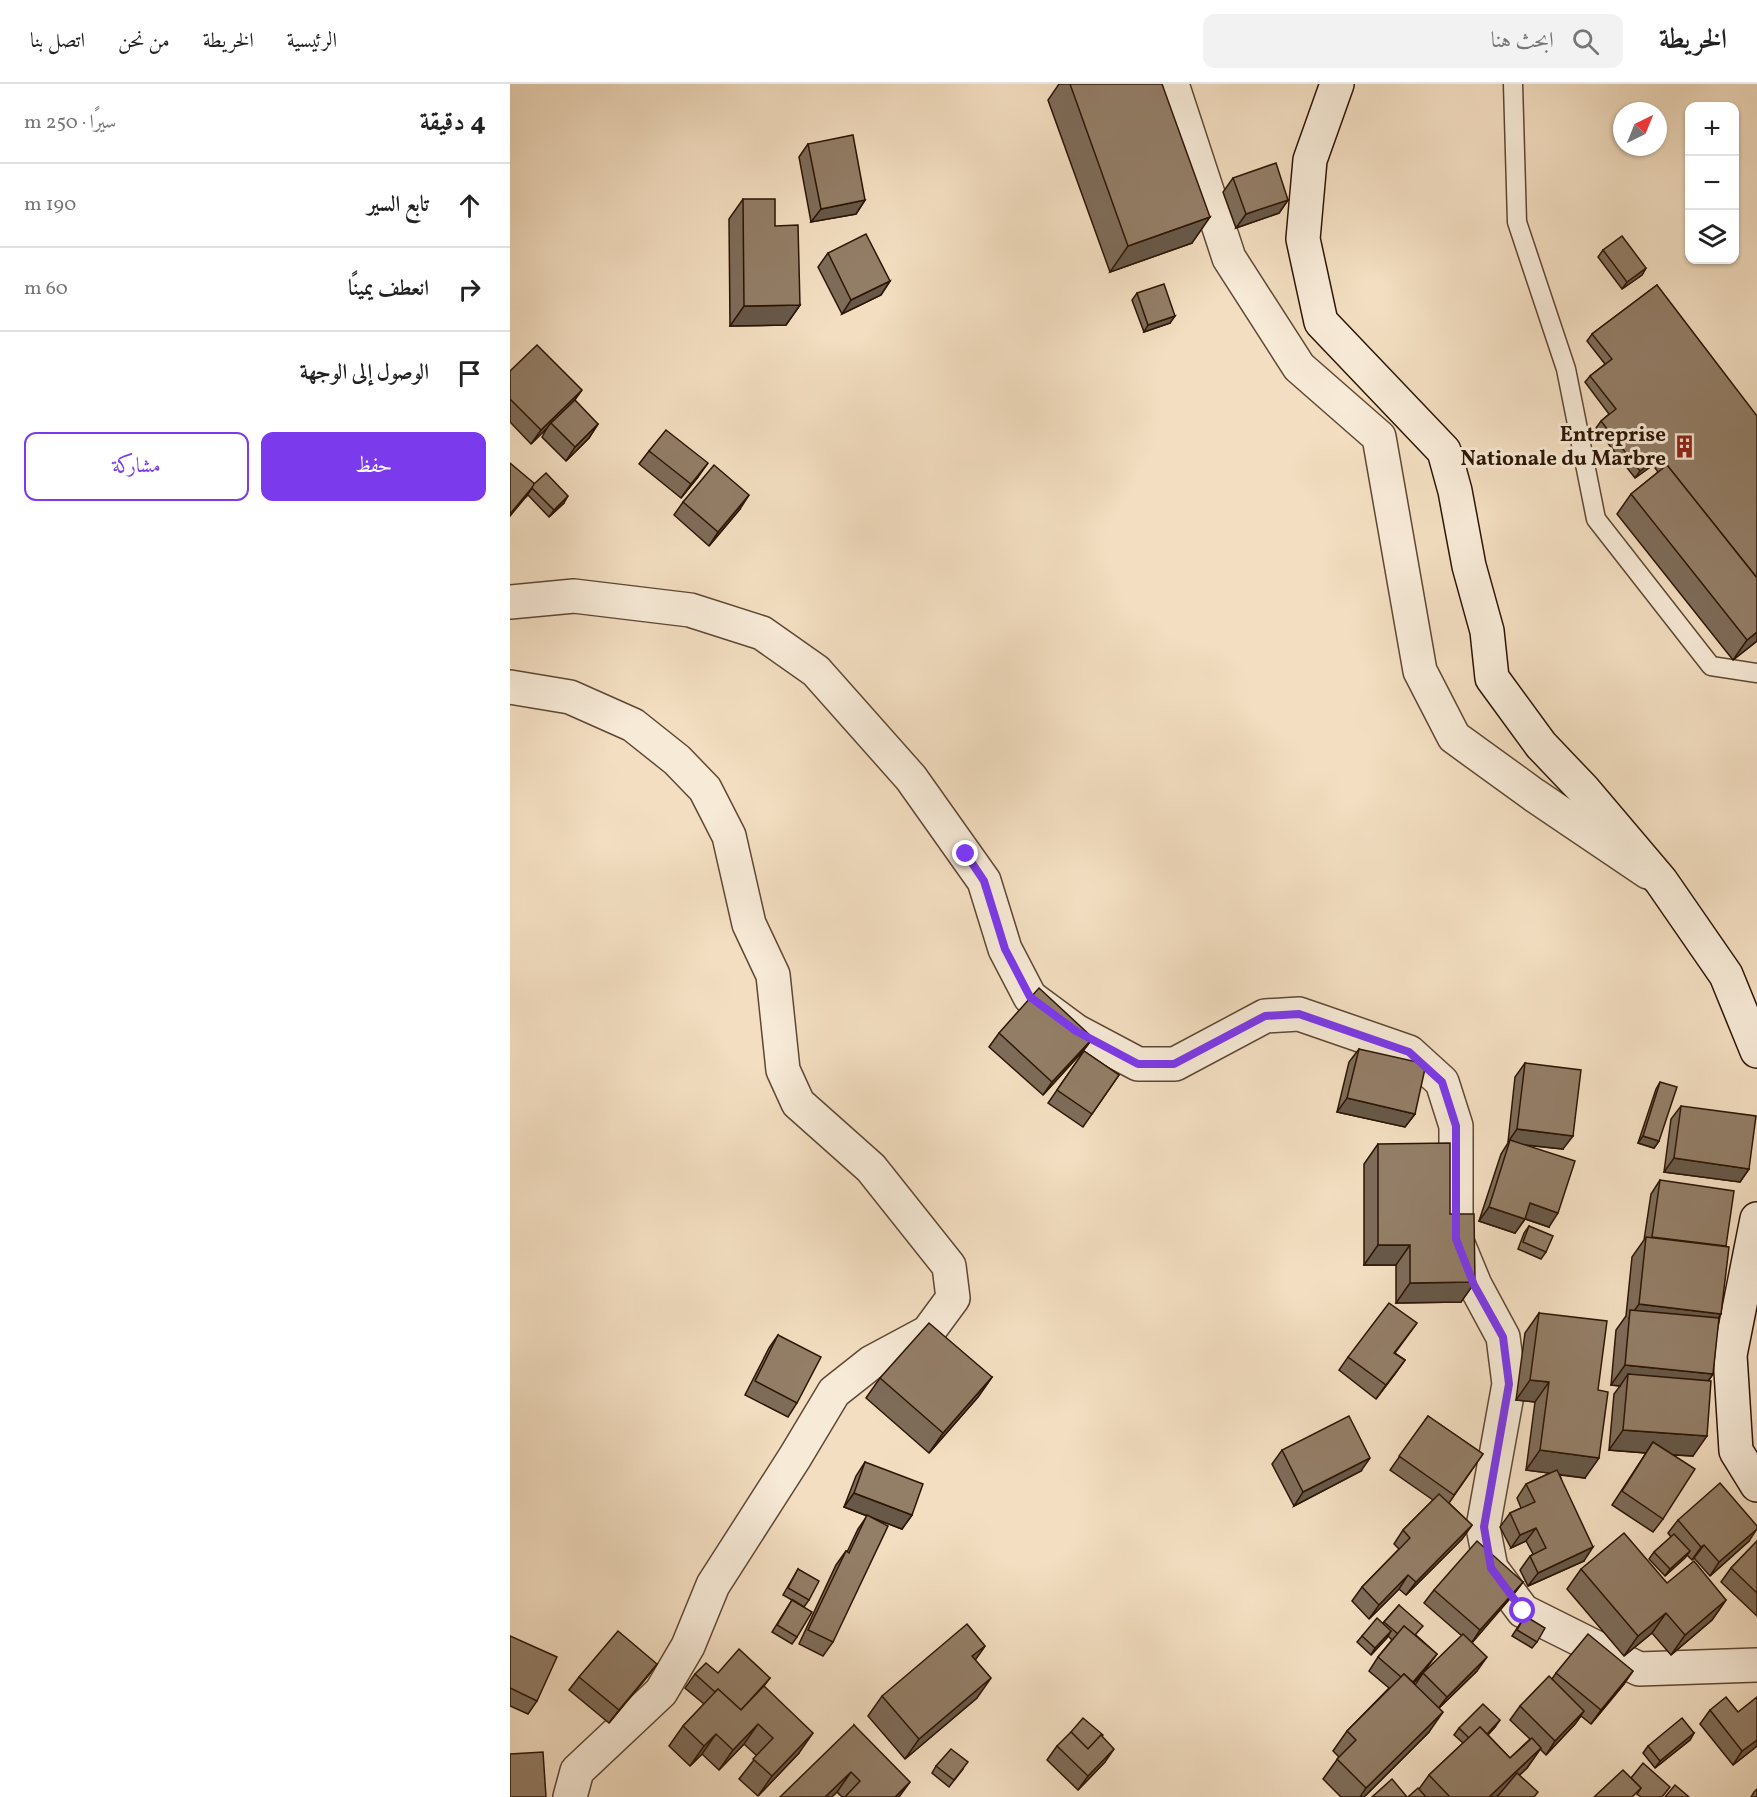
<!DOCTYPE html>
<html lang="ar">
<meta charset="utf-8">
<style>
body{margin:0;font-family:Vollkorn,Amiri,serif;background:#f2f2f2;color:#222;direction:rtl}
.controls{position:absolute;right:18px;top:18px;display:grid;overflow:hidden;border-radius:12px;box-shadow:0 2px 4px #0004}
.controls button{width:54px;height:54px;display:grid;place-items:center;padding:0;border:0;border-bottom:2px solid #e0e0e0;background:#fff;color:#222;font:30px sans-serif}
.compass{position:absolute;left:1103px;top:18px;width:54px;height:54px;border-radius:50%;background:#fff;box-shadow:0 2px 4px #0004;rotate:43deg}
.stop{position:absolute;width:18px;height:18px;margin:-14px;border:4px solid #7c3aed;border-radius:50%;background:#fff}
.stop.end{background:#7c3aed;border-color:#fff;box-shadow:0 2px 6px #0008}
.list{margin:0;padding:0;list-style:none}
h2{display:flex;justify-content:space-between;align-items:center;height:78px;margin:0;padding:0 24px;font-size:26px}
h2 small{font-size:20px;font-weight:400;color:#767676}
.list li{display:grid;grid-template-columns:39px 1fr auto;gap:18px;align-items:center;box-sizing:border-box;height:84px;padding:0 24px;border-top:2px solid #e0e0e0}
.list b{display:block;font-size:22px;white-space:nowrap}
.list em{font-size:20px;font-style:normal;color:#767676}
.actions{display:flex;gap:12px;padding:18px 24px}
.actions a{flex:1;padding:14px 0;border:2px solid #7c3aed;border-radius:12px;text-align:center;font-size:21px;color:#7c3aed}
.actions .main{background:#7c3aed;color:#fff}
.icon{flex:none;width:33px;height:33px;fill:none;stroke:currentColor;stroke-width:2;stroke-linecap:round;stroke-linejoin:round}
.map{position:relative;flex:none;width:1247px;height:1713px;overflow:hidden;direction:ltr}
header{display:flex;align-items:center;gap:36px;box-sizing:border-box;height:84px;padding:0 30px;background:#fff;border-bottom:2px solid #e0e0e0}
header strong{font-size:28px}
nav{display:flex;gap:33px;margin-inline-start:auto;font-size:21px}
.search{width:420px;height:54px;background:#f2f2f2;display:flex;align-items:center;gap:15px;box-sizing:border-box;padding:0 21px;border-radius:12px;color:#767676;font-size:22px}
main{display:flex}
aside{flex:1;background:#fff}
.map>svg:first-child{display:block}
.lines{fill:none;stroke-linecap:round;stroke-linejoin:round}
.service-casing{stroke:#5e4734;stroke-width:21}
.minor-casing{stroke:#5e4734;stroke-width:36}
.secondary-casing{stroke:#2c1505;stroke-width:36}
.service{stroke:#f7ead7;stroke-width:18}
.minor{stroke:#f7ead7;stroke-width:33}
.secondary{stroke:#f7ead7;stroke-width:33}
.wall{fill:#7e6c59;stroke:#2c1505;stroke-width:1.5}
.shaded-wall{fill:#675848;stroke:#2c1505;stroke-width:1.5}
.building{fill:#937e67;stroke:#2c1505;stroke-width:1.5}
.route{stroke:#7c3aed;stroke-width:8}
.labels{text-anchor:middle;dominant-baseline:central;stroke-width:6;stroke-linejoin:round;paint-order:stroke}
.poi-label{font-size:21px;font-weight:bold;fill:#2c1505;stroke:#f7ead7;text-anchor:end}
</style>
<header>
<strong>الخريطة</strong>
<div class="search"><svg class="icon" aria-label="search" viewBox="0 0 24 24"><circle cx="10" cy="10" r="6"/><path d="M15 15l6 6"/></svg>ابحث هنا</div>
<nav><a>الرئيسية</a><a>الخريطة</a><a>من نحن</a><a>اتصل بنا</a></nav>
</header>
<main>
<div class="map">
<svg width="1247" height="1713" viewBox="0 0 1247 1713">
<rect width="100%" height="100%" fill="#f3dec1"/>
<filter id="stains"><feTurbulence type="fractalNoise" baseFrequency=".00333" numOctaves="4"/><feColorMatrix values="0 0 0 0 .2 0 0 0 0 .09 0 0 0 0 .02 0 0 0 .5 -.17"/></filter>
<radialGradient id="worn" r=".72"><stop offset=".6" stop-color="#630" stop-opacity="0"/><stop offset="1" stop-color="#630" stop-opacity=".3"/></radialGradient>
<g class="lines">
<defs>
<path id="service" d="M1003,0L1007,138L1056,285L1086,435L1201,582L1247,589"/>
<g id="minor">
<path d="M662,0L719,174L789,283L869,353L910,587L944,653L1024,711L1138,788"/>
<path d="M0,518L64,512L180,526L252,549L306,587L401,694L474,797L495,865L520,913L566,947L628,980H665L755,932L789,930L899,968L932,998L946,1042V1155L965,1201L993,1253L999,1300L973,1443L981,1484L1013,1527L1129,1585L1247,1581"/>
<path d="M0,603L60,613L123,641L167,676L195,705L219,752L239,840L263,891L273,986L288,1019L361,1084L439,1182L443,1214L418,1248L362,1278L324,1308L285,1373L203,1501L178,1562L151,1608L67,1687L60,1713"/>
</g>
<g id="secondary">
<path d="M827,0L800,76L793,155L811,238L934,367L945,407L959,482L977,547L982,594L1031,661L1073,705L1151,797L1216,891L1247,967"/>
<path d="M1247,1135L1220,1271L1226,1367L1247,1401"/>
</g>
</defs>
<!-- service casing -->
<use href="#service" class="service-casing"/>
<!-- minor casing -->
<use href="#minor" class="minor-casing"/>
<!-- secondary casing -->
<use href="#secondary" class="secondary-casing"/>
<!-- service -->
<use href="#service" class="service"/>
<!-- minor -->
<use href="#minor" class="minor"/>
<!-- secondary -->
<use href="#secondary" class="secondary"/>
</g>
<!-- wall -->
<g class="wall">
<path d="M549,0H652L682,159L600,188L538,16Z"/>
<path d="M298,60L355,116L346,130L301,138L289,73Z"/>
<path d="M723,94L778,116L769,129L726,144L713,108Z"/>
<path d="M233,115L265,142L290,221L276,241L220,242L219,135Z"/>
<path d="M1093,166L1136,184L1132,191L1112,205L1088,173Z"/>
<path d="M318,169L380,197L371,211L332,230L308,183Z"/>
<path d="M1147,201L1247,557L1223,576L1107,430L1121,410L1148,388L1143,381L1125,394L1086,344L1091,337L1099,330L1075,298L1080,292L1095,280L1077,257L1082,250Z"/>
<path d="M627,209L660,239L634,248L622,216Z"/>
<path d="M0,287L88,340L79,354L56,377L32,353L37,344L21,360L0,338Z"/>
<path d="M139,367L188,393L171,414L129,380Z"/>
<path d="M24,400L54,419L39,433L18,411L15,414Z"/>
<path d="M173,418L230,425L199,462L164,431Z"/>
<path d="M489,949L583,954L573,967L533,1011L479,963Z"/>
<path d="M849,965L905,1030L895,1043L827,1028L839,978Z"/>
<path d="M574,967L609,991L573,1043L538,1019Z"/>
<path d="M1015,979L1053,1065L1014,1061L1039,1143L1015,1135L1005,1149L969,1137L991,1070L998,1059V1058L1005,993Z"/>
<path d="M1150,998L1149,1057L1144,1064L1128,1059L1146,1005Z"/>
<path d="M1171,1022L1239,1085L1230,1098L1154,1088L1161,1035Z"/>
<path d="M868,1060L940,1130L965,1198L951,1218L886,1219V1181H854V1080Z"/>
<path d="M1150,1096L1216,1162L1208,1234L1203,1290L1199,1296L1183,1372L1162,1371L1153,1435L1143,1448L1102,1421L1136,1369L1099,1366L1104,1310L1110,1302L1101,1301L1106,1246L1116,1232L1122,1173L1134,1156L1141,1110Z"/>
<path d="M1019,1142L1036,1168L1031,1175L1008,1165L1014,1149Z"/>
<path d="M1029,1229L1075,1394L1050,1391L1074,1477L1018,1502L1010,1486L1020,1472L1023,1470L1016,1457L1001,1464L990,1443L1000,1429L1011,1424L1007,1414L1016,1400L1040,1389L1016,1386L1025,1318L1006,1316L1015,1249Z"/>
<path d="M907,1239L885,1269L895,1276L866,1315L829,1286L838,1273Z"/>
<path d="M268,1251L287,1319L278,1333L235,1311L259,1264Z"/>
<path d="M482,1293L468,1313L419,1369L356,1314L370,1294Z"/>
<path d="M918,1332L973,1370L939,1419L962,1441L952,1455L896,1511L889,1505L859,1535L842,1517L852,1503L889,1465L884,1460L893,1446L923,1416L880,1386Z"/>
<path d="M772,1366L851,1387L784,1422L762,1380Z"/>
<path d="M355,1378L402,1431L392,1445L360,1433L323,1558L313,1572L289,1560L326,1481L336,1467L337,1468L348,1445L357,1432L334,1423L346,1392Z"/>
<path d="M1168,1436L1239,1457L1200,1492L1184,1474L1182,1476L1177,1471L1155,1492L1139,1475L1144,1468L1161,1453L1158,1449Z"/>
<path d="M1247,1457V1532L1211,1498L1221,1484Z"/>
<path d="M288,1485L299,1516L294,1523L283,1516L287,1553L282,1560L262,1548L282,1516L273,1511Z"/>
<path d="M1071,1485L1157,1499L1216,1516L1202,1536L1161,1571L1142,1549L1114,1572L1057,1505Z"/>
<path d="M1013,1498L1003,1511L962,1558L967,1587L929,1624L919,1648L854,1713H831L813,1695L829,1673L823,1667L837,1647L879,1604L859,1587L868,1573L882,1556L878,1552L861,1571L847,1558L852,1552L873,1539L889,1521L906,1551L927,1570L917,1583L904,1599L905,1601L913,1589L952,1552L914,1519L924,1506Z"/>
<path d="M1015,1532L1027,1558L1022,1564L1002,1552Z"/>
<path d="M0,1552L27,1617L18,1630L0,1622Z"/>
<path d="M475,1562L465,1576L467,1614L395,1675L358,1632L372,1612Z"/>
<path d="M147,1580L137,1593L99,1639L59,1606L69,1593Z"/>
<path d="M208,1589L260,1594L254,1602L289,1669L248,1712L229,1695L247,1672L234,1660L209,1686L192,1670L180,1682L159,1662L173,1642L194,1620L175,1604L185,1590Z"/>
<path d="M1046,1589L1114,1600L1081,1640L1071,1632L1065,1640L1036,1671L1030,1665L1017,1684L986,1713H898L909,1705L919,1691L953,1659L944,1651L949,1644L985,1643L978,1651L1000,1674L1020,1655L1000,1636L1010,1622L1042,1595Z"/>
<path d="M1200,1626L1247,1662L1223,1681L1190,1640Z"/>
<path d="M344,1641L389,1713H332L327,1708Z"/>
<path d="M1184,1649L1180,1656L1145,1684L1133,1669L1138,1662Z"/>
<path d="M592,1652L595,1678L568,1706L537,1676L547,1662Z"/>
<path d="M426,1682L453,1685L439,1703L422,1689Z"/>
<path d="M1247,1705V1713H1241L1244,1708Z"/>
</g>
<!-- shaded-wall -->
<g class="shaded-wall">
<path d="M355,116L346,130L301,138L311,125Z"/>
<path d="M778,116L769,129L726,144L736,130Z"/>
<path d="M700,133L682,159L600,188L618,162Z"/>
<path d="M1136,184L1132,191L1112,205L1117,198Z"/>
<path d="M380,197L371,211L332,230L341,216Z"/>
<path d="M290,221L276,241L220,242L234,222Z"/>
<path d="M665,232L660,239L634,248L638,241Z"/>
<path d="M72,306L62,320L41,339L37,344L21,360L31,346Z"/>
<path d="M88,340L79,354L56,377L65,363Z"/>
<path d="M1148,374L1143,381L1125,394L1130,387Z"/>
<path d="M198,379L188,393L171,414L181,400Z"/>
<path d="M25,400L15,414L0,432V430Z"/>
<path d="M239,411L230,425L199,462L208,448Z"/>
<path d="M58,412L54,419L39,433L44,426Z"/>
<path d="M1247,548V557L1223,576L1237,556Z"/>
<path d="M583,954L573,967L533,1011L542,998Z"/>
<path d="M837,1014L905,1030L895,1043L827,1028Z"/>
<path d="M1007,1045L1063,1052L1053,1065L999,1059L1000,1056L998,1058Z"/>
<path d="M1133,1052L1149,1057L1144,1064L1128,1059Z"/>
<path d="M1164,1074L1239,1085L1230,1098L1154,1088Z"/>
<path d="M1020,1119L1048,1129L1039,1143L1010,1133Z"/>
<path d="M979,1123L1015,1135L1005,1149L969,1137Z"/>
<path d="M868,1161H900L886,1181H854Z"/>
<path d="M965,1198L951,1218L886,1219L900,1199Z"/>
<path d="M1129,1220L1211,1230L1197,1250L1119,1234Z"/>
<path d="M895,1276L885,1290L866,1315L876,1301Z"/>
<path d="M1115,1281L1203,1290L1189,1310L1118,1290L1110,1302L1101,1301Z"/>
<path d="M482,1293L468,1313L419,1369L433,1349Z"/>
<path d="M1020,1296L1039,1298L1025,1318L1006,1316Z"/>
<path d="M1113,1346L1197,1352L1183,1372L1136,1369L1143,1358L1136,1369L1099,1366Z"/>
<path d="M1030,1366L1089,1374L1075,1394L1016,1386Z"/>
<path d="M860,1374L851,1387L784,1422L793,1408Z"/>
<path d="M344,1409L402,1431L392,1445L334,1423Z"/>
<path d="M962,1441L952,1455L896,1511L906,1498Z"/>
<path d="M1026,1444L1016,1457L1001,1464L1010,1451Z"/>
<path d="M1247,1445L1239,1457L1200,1492L1209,1478Z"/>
<path d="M1194,1461L1184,1474L1182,1476L1191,1463Z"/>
<path d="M1083,1463L1074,1477L1018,1502L1028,1489Z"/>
<path d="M1180,1467L1175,1474L1155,1492L1160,1485Z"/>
<path d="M898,1491L889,1505L859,1535L869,1521Z"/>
<path d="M1013,1498L1003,1511L961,1560L970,1546Z"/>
<path d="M1216,1516L1202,1536L1161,1571L1175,1551Z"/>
<path d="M1156,1529L1142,1549L1114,1572L1128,1552Z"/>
<path d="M881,1547L877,1554L861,1571L865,1564Z"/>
<path d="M475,1562L461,1582L462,1572Z"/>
<path d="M927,1570L917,1583L891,1614L900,1601Z"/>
<path d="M977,1573L967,1587L927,1626L937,1613Z"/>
<path d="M147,1580L137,1593L99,1639L109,1626Z"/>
<path d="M1123,1587L1114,1600L1081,1640L1091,1626Z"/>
<path d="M481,1594L467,1614L395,1675L409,1655Z"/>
<path d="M1074,1627L1065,1640L1036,1671L1045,1657Z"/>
<path d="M933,1628L919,1648L854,1713H850L856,1704Z"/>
<path d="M990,1636L985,1643L961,1668L966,1661Z"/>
<path d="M248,1640L234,1660L209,1686L223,1666Z"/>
<path d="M303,1649L289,1669L248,1712L262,1692Z"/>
<path d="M1184,1649L1180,1656L1145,1684L1150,1677Z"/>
<path d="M206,1650L192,1670L180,1682L194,1662Z"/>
<path d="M1247,1656V1662L1223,1681L1232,1667Z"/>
<path d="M1031,1664L1017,1684L986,1713H979Z"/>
<path d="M604,1665L595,1678L568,1706L578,1692Z"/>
<path d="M341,1688L327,1708L322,1713H315Z"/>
<path d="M400,1698L389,1713H385Z"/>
</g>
<!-- building -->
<g class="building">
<path d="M560,0H652L700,133L618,162Z"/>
<path d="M343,51L355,116L311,125L298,60Z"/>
<path d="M766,79L778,116L736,130L723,94Z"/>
<path d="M233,115H265V142L288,141L290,221L234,222Z"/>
<path d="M356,150L380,197L341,216L318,169Z"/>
<path d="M1112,152L1136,184L1117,198L1093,166Z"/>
<path d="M654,200L665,232L638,241L627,209Z"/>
<path d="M1147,201L1247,332V494L1157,381L1155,383L1148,374L1130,387L1091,337L1106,325L1080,292L1102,275L1082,250Z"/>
<path d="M27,261L72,306L31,346L0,315V287Z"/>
<path d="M65,316L88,340L65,363L41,339Z"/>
<path d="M156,346L198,379L181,400L139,367Z"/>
<path d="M0,379L25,400L0,430Z"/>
<path d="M204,381L239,411L208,448L173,418Z"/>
<path d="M1157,381L1247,494V548L1237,556L1121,410Z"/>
<path d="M36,389L58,412L44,426L22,404L24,400Z"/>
<path d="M529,904L583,954L542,998L489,949Z"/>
<path d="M849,965L916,980L905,1030L837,1014Z"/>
<path d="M574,967L609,991L582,1030L547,1006Z"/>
<path d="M1015,979L1071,986L1063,1052L1007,1045Z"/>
<path d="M1150,998L1167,1003L1149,1057L1133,1052Z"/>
<path d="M1171,1022L1246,1032L1239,1085L1164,1074Z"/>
<path d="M1000,1056L1065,1077L1048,1129L1020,1119L1015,1135L979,1123Z"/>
<path d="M940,1059V1130H964L965,1198L900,1199V1161H868V1060Z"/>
<path d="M1150,1096L1224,1107L1216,1162L1142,1153Z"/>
<path d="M1019,1142L1043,1152L1036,1168L1013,1158Z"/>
<path d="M1136,1153L1219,1163L1211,1230L1129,1220Z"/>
<path d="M879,1219L907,1239L884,1269L895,1276L876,1301L838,1273Z"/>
<path d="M1120,1226L1209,1234L1203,1290L1115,1281Z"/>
<path d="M1029,1229L1097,1237L1088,1306L1098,1308L1089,1374L1030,1366L1039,1298L1020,1296Z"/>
<path d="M419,1239L482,1293L433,1349L370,1294Z"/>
<path d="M268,1251L311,1273L287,1319L245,1297Z"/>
<path d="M1118,1290L1201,1297L1197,1352L1113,1346Z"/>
<path d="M839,1332L860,1374L793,1408L772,1366Z"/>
<path d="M918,1332L973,1370L944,1411L889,1372Z"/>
<path d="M1143,1358L1185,1385L1153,1435L1112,1407Z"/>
<path d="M355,1378L413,1400L402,1431L344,1409Z"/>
<path d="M1047,1386L1083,1463L1028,1489L1020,1472L1036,1464L1026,1444L1010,1451L1000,1429L1025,1418L1016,1400Z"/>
<path d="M1210,1399L1247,1442V1445L1209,1478L1194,1461L1191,1463L1168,1436Z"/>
<path d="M929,1410L962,1441L906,1498L898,1491L869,1521L852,1503L900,1454L893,1446Z"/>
<path d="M357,1431L378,1442L323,1558L298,1546L336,1467L339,1469Z"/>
<path d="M1114,1449L1157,1499L1184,1477L1216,1516L1175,1551L1156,1529L1128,1552L1071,1485Z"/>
<path d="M1164,1450L1180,1467L1160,1485L1144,1468Z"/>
<path d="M967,1457L1013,1498L970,1546L924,1506Z"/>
<path d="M1247,1457V1509L1221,1484Z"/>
<path d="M288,1485L309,1497L299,1516L278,1504Z"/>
<path d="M282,1516L302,1528L287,1553L267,1541Z"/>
<path d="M889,1521L913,1542L905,1551L894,1542L888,1550L874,1538Z"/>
<path d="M1015,1532L1035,1544L1027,1558L1007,1546Z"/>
<path d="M867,1534L881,1547L865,1564L852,1552Z"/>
<path d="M457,1540L475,1562L462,1572L481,1594L409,1655L372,1612Z"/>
<path d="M894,1542L927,1570L903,1598L894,1590L891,1593L868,1573Z"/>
<path d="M108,1547L147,1580L109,1626L69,1593Z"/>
<path d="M953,1550L977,1573L937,1613L913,1589Z"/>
<path d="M1078,1550L1123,1587L1091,1626L1046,1589Z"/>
<path d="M0,1552L47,1573L27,1617L0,1604Z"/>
<path d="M229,1565L260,1594L231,1626L208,1605L205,1608L185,1590L196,1579L208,1589Z"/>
<path d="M894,1590L933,1628L856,1704L827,1675L846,1656L837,1647Z"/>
<path d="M1039,1592L1074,1627L1045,1657L1010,1622Z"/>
<path d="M254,1602L303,1649L262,1692L243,1675L263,1654L248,1640L223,1666L206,1650L194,1662L173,1642L208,1605L231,1626Z"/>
<path d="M1216,1613L1228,1628L1247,1613V1656L1232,1667L1200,1626Z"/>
<path d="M973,1620L990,1636L977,1650L970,1643L959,1654L949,1644Z"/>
<path d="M573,1634L593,1651L592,1652L591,1651L578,1665L561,1648Z"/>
<path d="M1172,1634L1184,1649L1150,1677L1138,1662Z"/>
<path d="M344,1641L400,1698L385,1713H335L350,1697L341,1688L315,1713H270Z"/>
<path d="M970,1643L1000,1674L1022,1654L1031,1664L979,1713H940L919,1691Z"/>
<path d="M561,1648L578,1665L591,1651L604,1665L578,1692L547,1662Z"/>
<path d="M441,1665L458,1678L444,1696L426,1682Z"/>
<path d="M33,1668L36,1713H0V1670Z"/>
<path d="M1133,1679L1160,1703L1152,1713H1131L1127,1710L1131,1704L1121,1694Z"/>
<path d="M1113,1686L1131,1704L1122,1713H1084Z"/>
<path d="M1007,1689L1028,1708L1024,1713H987Z"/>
<path d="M882,1695L897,1713H862Z"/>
<path d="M1165,1701L1179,1713H1155Z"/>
<path d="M908,1704L916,1713H898Z"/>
</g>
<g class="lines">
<!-- route -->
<path class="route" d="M456,770L474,797L495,865L520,913L566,947L628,980H664L755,932L789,930L899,968L932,998L946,1042V1155L964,1201L993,1253L999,1300L974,1443L981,1484L1013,1527"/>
</g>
<!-- icons -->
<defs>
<symbol id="building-bare" viewBox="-9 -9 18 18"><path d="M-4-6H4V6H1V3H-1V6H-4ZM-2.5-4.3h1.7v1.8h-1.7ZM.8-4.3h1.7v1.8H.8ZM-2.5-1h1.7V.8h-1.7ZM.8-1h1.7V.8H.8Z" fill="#8f2418" stroke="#f7ead7" stroke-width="2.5" paint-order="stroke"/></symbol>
</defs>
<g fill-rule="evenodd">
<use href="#building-bare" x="1158" y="346" width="33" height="33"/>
</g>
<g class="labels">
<!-- poi labels -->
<g class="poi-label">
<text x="1156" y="351">Entreprise<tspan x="1156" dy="24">Nationale du Marbre</tspan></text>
</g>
</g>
<rect width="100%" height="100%" filter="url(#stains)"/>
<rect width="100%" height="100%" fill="url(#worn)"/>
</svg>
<div class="controls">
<button>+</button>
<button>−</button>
<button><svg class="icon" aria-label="layers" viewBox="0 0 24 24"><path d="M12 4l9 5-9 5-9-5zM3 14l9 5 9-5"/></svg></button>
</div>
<svg class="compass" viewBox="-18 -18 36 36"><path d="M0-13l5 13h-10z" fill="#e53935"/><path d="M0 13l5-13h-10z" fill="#767676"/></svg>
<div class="stop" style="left:1013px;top:1527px"></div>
<div class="stop end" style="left:456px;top:770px"></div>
</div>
<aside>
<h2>4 دقيقة<small>سيرًا · 250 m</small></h2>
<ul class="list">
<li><svg class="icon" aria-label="ahead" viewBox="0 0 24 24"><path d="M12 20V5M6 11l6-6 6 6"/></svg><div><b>تابع السير</b></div><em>190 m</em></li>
<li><svg class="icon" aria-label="right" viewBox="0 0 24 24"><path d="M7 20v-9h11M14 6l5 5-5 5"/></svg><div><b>انعطف يمينًا</b></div><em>60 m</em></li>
<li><svg class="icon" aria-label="arrive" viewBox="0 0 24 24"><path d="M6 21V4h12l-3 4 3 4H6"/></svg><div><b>الوصول إلى الوجهة</b></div></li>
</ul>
<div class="actions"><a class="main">حفظ</a><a>مشاركة</a></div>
</aside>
</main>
